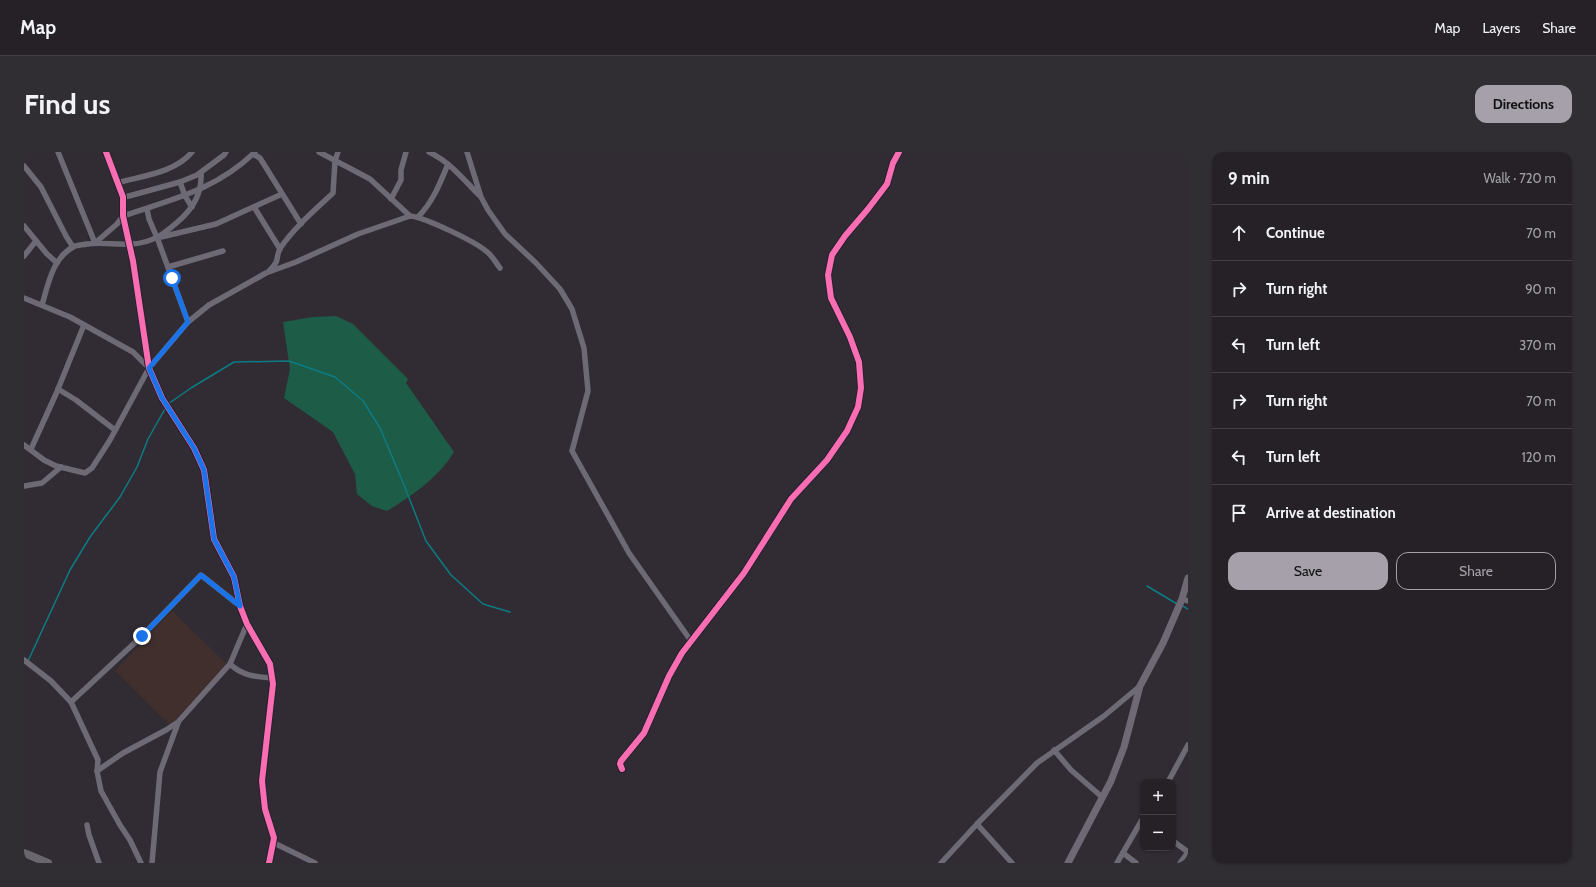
<!DOCTYPE html>
<meta charset="utf-8">
<style>
body{margin:0;font-family:Cabin,sans-serif;background:#312e33;color:#f1f3f6}
.controls{position:absolute;right:12px;bottom:12px;display:grid;overflow:hidden;border-radius:8px;box-shadow:0 1px 3px #0004}
.controls button{width:36px;height:36px;display:grid;place-items:center;padding:0;border:0;border-bottom:1px solid #423e44;background:#252127;color:#f1f3f6;font:20px sans-serif}
.stop{position:absolute;width:12px;height:12px;margin:-9px;border:3px solid #1a73e8;border-radius:50%;background:#fff}
.stop.end{background:#1a73e8;border-color:#fff;box-shadow:0 1px 4px #0008}
.list{margin:0;padding:0;list-style:none}
h2{display:flex;justify-content:space-between;align-items:center;height:52px;margin:0;padding:0 16px;font-size:17px}
h2 small{font-size:13px;font-weight:400;color:#a3a3a7}
.list li{display:grid;grid-template-columns:26px 1fr auto;gap:12px;align-items:center;box-sizing:border-box;height:56px;padding:0 16px;border-top:1px solid #423e44}
.list b{display:block;font-size:15px;white-space:nowrap}
.list em{font-size:13px;font-style:normal;color:#a3a3a7}
.actions{display:flex;gap:8px;padding:12px 16px}
.actions a{flex:1;padding:9px 0;border:1px solid #a5a0a9;border-radius:12px;text-align:center;font-size:14px;color:#a5a0a9}
.actions .main{background:#a5a0a9;color:#111}
.icon{flex:none;width:22px;height:22px;fill:none;stroke:currentColor;stroke-width:2;stroke-linecap:round;stroke-linejoin:round}
.map{position:relative;flex:none;width:1164px;height:711px;overflow:hidden;border-radius:12px}
header{display:flex;align-items:center;gap:24px;box-sizing:border-box;height:56px;padding:0 20px;background:#252127;border-bottom:1px solid #423e44}
header strong{font-size:19px}
nav{display:flex;gap:22px;margin-inline-start:auto;font-size:14px}
.intro{display:flex;align-items:center;justify-content:space-between;box-sizing:border-box;height:96px;padding:0 24px}
h1{margin:0;font-size:28px}
.button{padding:10px 18px;border-radius:12px;background:#a5a0a9;color:#111;font-size:14px;font-weight:700}
main{display:flex;gap:24px;padding:0 24px}
aside{flex:1;background:#252127;border-radius:12px;box-shadow:0 1px 3px #0004}
.map>svg:first-child{display:block}
.medical{fill:#412f2e}
.green{fill:#1d5c46}
.lines{fill:none;stroke-linecap:round;stroke-linejoin:round}
.stream{stroke:#0c7c84;stroke-width:1.5}
.minor{stroke:#6d6975;stroke-width:5.5}
.major{stroke:#6e6975;stroke-width:7}
.highway{stroke:#69666e;stroke-width:8}
.cycleway-casing{stroke:#28202d;stroke-width:8}
.cycleway{stroke:#f96db3;stroke-width:6}
.route{stroke:#1a73e8;stroke-width:5}
</style>
<header>
<strong>Map</strong>
<nav><a>Map</a><a>Layers</a><a>Share</a></nav>
</header>
<div class="intro"><h1>Find us</h1><a class="button">Directions</a></div>
<main>
<div class="map">
<svg width="1164" height="711" viewBox="0 0 1164 711">
<rect width="100%" height="100%" fill="#312c34"/>
<!-- medical -->
<path class="medical" d="M148,459L204,513L146,573L91,519Z"/>
<!-- green -->
<path class="green" d="M312,164L329,172L384,227L382,231L430,300C414,326 388,344 363,359L348,354L333,342L331,322L309,280L260,246L266,217L259,170L289,165Z"/>
<g class="lines">
<!-- stream -->
<g class="stream">
<path d="M144,252L167,236L210,210L265,209L311,225L339,249L356,276L380,333L402,389L427,423L459,452L486,460"/>
<path d="M1123,434L1153,452"/>
<path d="M1157,453L1164,457"/>
<path d="M4,509L46,418L66,385L96,345L113,315L124,287L142,255"/>
</g>
<!-- minor -->
<g class="minor">
<path d="M34,0L71,91L93,72L99,64C149,47 192,38 231,0"/>
<path d="M82,0L99,45V64L109,109L125,216L138,246L170,296L180,318L190,387L210,425L216,454L223,472L246,512L249,532L238,629L241,657L250,686L245,711"/>
<path d="M295,0L346,27L386,64C400,65 450,89 462,99C468,103 472,111 476,116"/>
<path d="M405,0C426,10 439,27 455,43"/>
<path d="M443,0L457,45L464,58L481,82L512,111L536,137L548,157L560,196L564,239L548,299L605,401L667,489"/>
<path d="M229,2L236,6L277,72"/>
<path d="M0,14L17,35L42,84L49,95"/>
<path d="M156,30L161,44L168,55"/>
<path d="M93,31C117,24 151,21 168,0"/>
<path d="M99,45L105,44L156,30L173,23L200,3L202,0"/>
<path d="M367,47L377,28V18L382,0"/>
<path d="M230,55L256,97"/>
<path d="M123,57L125,67L134,88L164,170"/>
<path d="M394,65C409,50 416,31 424,12"/>
<path d="M0,74L23,102L33,111"/>
<path d="M137,85L192,72L258,42"/>
<path d="M0,104L12,89"/>
<path d="M144,115L199,99"/>
<path d="M245,119C258,107 250,105 257,95C271,75 291,58 309,41L311,9L314,0"/>
<path d="M0,146L46,165L109,200L125,216"/>
<path d="M18,153C24,133 28,107 49,95C52,93 59,93 63,92C78,90 92,93 106,92C129,92 144,79 159,65C171,53 178,38 177,21"/>
<path d="M34,237L52,248L91,278"/>
<path d="M0,293L20,308L32,314L61,321L68,316L86,288L125,216L164,170L185,153L242,121L272,110L334,82L386,64"/>
<path d="M7,297L32,242L60,173"/>
<path d="M0,334L18,331L37,315"/>
<path d="M1158,447L1164,449"/>
<path d="M0,508L27,529L47,550L74,608L73,619L77,639L96,673L106,688L117,711"/>
<path d="M206,512C218,524 233,525 249,526"/>
<path d="M47,550L118,484L177,423L216,454"/>
<path d="M1030,598L1047,618L1078,645"/>
<path d="M598,617L596,612L597,609L620,581L645,524L658,501L720,421L767,347L803,308L823,279L834,255L837,236L835,210L826,185L807,146L804,123L808,103L821,84L844,57L863,32L869,11L875,0"/>
<path d="M73,619L99,601L142,578L154,570L206,512L223,472"/>
<path d="M1144,630L1164,593"/>
<path d="M953,672L988,711"/>
<path d="M63,673L65,683L75,711"/>
<path d="M1149,689L1164,700"/>
<path d="M250,691L291,711"/>
<path d="M1099,701L1112,711"/>
<path d="M128,711L136,620L154,571"/>
<path d="M917,711L953,672L1013,611L1080,564L1116,534"/>
<path d="M1093,711L1119,666"/>
<path d="M1156,711L1164,700"/>
</g>
<!-- major -->
<path class="major" d="M1044,711L1087,629L1100,595L1116,534L1139,491L1158,447L1164,426"/>
<!-- highway -->
<path class="highway" d="M0,701L24,711"/>
<defs>
<g id="cycleway">
<path d="M82,0L99,45V64L109,109L125,216L138,246L170,296L180,318L190,387L210,425L216,454L223,472L246,512L249,532L238,629L241,657L250,686L245,711"/>
<path d="M598,617L596,612L597,609L620,581L645,524L658,501L720,421L767,347L803,308L823,279L834,255L837,236L835,210L826,185L807,146L804,123L808,103L821,84L844,57L863,32L869,11L875,0"/>
</g>
</defs>
<!-- cycleway casing -->
<use href="#cycleway" class="cycleway-casing"/>
<!-- cycleway -->
<use href="#cycleway" class="cycleway"/>
</g>
<g class="lines">
<!-- route -->
<path class="route" d="M118,484L177,423L216,454L210,425L190,387L180,318L170,296L138,246L125,216L164,170L148,126"/>
</g>
</svg>
<div class="controls">
<button>+</button>
<button>−</button>
</div>
<div class="stop" style="left:148px;top:126px"></div>
<div class="stop end" style="left:118px;top:484px"></div>
</div>
<aside>
<h2>9 min<small>Walk · 720 m</small></h2>
<ul class="list">
<li><svg class="icon" aria-label="ahead" viewBox="0 0 24 24"><path d="M12 20V5M6 11l6-6 6 6"/></svg><div><b>Continue</b></div><em>70 m</em></li>
<li><svg class="icon" aria-label="right" viewBox="0 0 24 24"><path d="M7 20v-9h11M14 6l5 5-5 5"/></svg><div><b>Turn right</b></div><em>90 m</em></li>
<li><svg class="icon" aria-label="left" viewBox="0 0 24 24"><path d="M17 20v-9H6M10 6l-5 5 5 5"/></svg><div><b>Turn left</b></div><em>370 m</em></li>
<li><svg class="icon" aria-label="right" viewBox="0 0 24 24"><path d="M7 20v-9h11M14 6l5 5-5 5"/></svg><div><b>Turn right</b></div><em>70 m</em></li>
<li><svg class="icon" aria-label="left" viewBox="0 0 24 24"><path d="M17 20v-9H6M10 6l-5 5 5 5"/></svg><div><b>Turn left</b></div><em>120 m</em></li>
<li><svg class="icon" aria-label="arrive" viewBox="0 0 24 24"><path d="M6 21V4h12l-3 4 3 4H6"/></svg><div><b>Arrive at destination</b></div></li>
</ul>
<div class="actions"><a class="main">Save</a><a>Share</a></div>
</aside>
</main>
